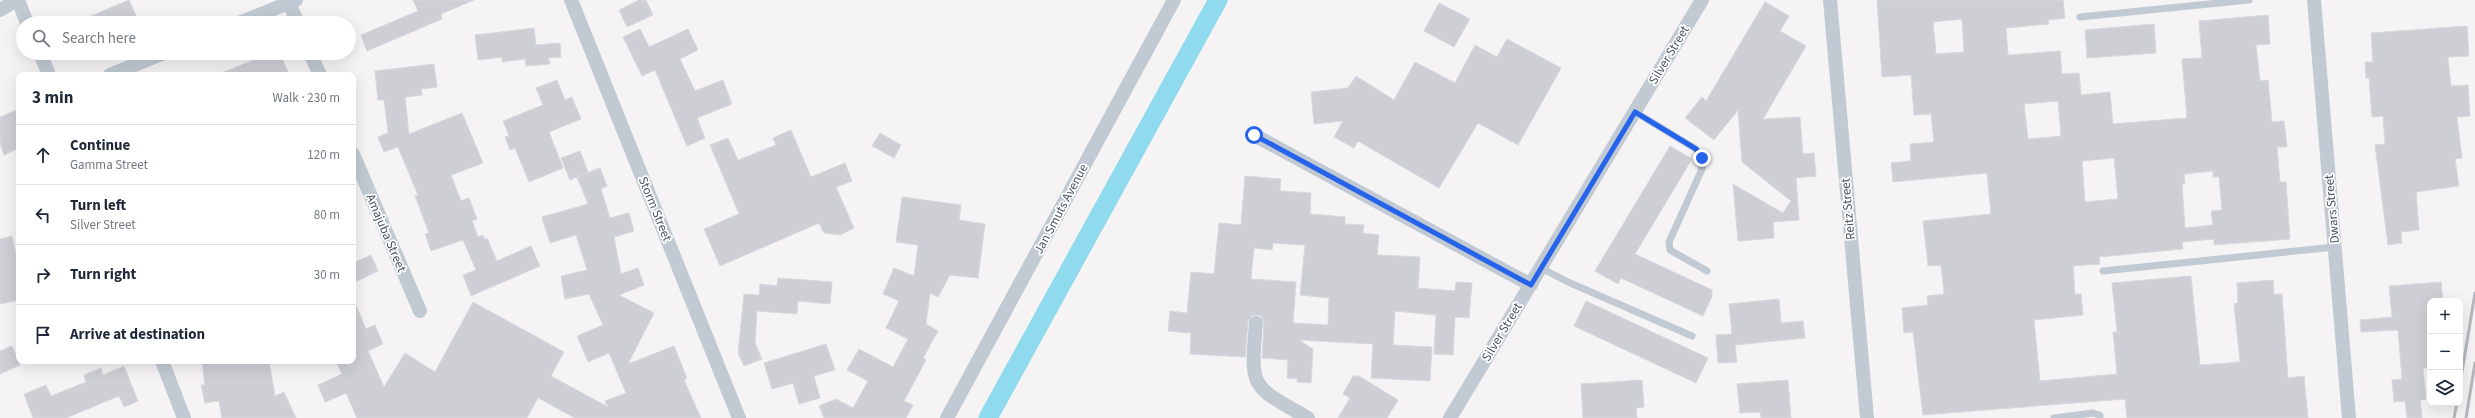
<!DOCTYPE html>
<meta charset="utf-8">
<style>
body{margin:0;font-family:"Source Sans 3",sans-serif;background:#f2f2f3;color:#1f2937}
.controls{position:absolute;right:12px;bottom:12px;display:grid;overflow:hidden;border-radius:8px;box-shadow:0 4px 16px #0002}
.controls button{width:36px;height:36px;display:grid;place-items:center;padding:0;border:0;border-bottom:1px solid #e0e1e3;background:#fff;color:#1f2937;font:20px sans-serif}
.stop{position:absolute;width:12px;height:12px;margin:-9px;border:3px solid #2563eb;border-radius:50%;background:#fff}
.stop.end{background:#2563eb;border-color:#fff;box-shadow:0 1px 4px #0008}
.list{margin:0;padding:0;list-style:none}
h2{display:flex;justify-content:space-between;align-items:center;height:52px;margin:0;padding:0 16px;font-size:17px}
h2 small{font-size:13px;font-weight:400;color:#747a83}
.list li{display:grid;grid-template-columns:26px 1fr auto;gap:12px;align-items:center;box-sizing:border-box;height:60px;padding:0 16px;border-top:1px solid #e0e1e3}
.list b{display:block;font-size:15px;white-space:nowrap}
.list p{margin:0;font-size:13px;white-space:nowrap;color:#747a83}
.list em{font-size:13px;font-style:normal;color:#747a83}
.icon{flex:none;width:22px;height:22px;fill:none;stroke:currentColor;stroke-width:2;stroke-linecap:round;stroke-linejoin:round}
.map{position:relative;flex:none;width:2475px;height:418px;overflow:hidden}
.search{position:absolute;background:#fff;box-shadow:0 4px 16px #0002;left:16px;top:16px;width:340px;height:44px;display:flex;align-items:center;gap:10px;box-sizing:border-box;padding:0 14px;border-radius:22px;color:#747a83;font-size:15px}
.panel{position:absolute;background:#fff;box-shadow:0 4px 16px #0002;left:16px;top:72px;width:340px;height:292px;border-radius:8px}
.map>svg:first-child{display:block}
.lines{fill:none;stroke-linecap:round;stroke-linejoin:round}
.canal{stroke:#90daee;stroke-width:19}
.building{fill:#cdcfd5;stroke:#d7d9de;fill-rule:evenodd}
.service{stroke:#c1cad2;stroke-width:7}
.minor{stroke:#c1cad2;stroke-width:14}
.rail{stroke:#b5b8bd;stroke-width:3}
.route{stroke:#2563eb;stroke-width:5}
.labels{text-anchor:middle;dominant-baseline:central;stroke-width:3.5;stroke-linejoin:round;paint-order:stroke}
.street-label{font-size:13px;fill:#4a5661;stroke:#fff}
</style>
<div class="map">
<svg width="2475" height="418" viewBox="0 0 2475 418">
<rect width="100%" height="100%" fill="#f5f3f3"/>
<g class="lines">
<!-- canal -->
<path class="canal" d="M988,418L1218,0"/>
</g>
<!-- building -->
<g class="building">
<path d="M129,0L137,18L125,23H74Z"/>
<path d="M413,0H474L441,14L442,19L367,51L361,35L418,11Z"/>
<path d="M639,0H646L653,15L627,27L619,10Z"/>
<path d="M1877,0H2063L2065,18L2048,20L2049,24L2006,28L2008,55L2060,51L2062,74L2079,73L2081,95L2110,92L2113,124L2187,118L2182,59L2202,58L2199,21L2268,15L2270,44L2256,45L2260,81L2268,80L2272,122L2284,121L2287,147H2277L2280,182H2286L2290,239L2214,245V239L2182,242L2183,249L2099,257L2100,264L2073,266L2075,294H2081L2083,315L2034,320L2040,381L2117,374L2113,332H2117L2112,283L2191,276L2200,365L2240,362L2234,304L2238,303L2237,283L2273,280L2274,294H2282L2288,378L2304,376L2308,418H2127L2125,399L1923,415L1913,332L1904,333L1902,308L1928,305L1927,296L1944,294L1941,265L1928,266L1923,221L1991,214L1987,173L1893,182L1891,163L1911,161L1910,144L1934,142L1931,114L1914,115L1911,75L1882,77ZM1962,19L1964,52L1936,54L1933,22ZM2058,101L2061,136L2028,139L2024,104ZM2114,158L2118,199L2085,202L2082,161ZM2213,171V177H2219L2222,210L2211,211L2213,225L2185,228L2182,184H2185L2184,174Z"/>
<path d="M1765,2L1789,16L1780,31L1806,46L1763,119L1800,117L1803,154L1814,153L1816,176L1796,178L1799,220L1773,222L1774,238L1738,241L1733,184L1783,213L1791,201L1742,162L1738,110L1714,140L1685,118L1702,97L1706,101Z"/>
<path d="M1439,3L1470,19L1454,47L1424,31Z"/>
<path d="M2154,24L2156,53L2087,58L2085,30Z"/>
<path d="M2467,26L2469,56L2448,57L2451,86L2468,85L2470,116L2457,117L2462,158L2455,159L2459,186L2416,192L2419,230L2401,232L2402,243L2388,245L2375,145L2385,144L2383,116L2372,117L2369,78H2366L2365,62H2373L2371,33Z"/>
<path d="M534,28L536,45L560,43L561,57L548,58L550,64L526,66L525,59L502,62V57L478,60L475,35Z"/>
<path d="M640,29L649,47L688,29L698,50L680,59L695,91L723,80L732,104L697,118L705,138L687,146L655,70L642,76L623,37Z"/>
<path d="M1507,39L1561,68L1518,145L1478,123L1439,188L1358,141L1354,148L1334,137L1343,121L1314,124L1311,92L1348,88L1356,76L1394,100L1415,62L1455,83L1475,45L1497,57Z"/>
<path d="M270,53H280L289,75H217Z"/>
<path d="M434,64L437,87L421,89L422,95L405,97L409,134L462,113L483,163L451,175L461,201L469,198L477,219L472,221L478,237L483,235L485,240L487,238L497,261L531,246L540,266L471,296L463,275L476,270L463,240L431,251L425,234L429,233L415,196L418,195L398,147L384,152L378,137L388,133L384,100H378L375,71Z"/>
<path d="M557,80L565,100L572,97L581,119L549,132L563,168L529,182L515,148L510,150L505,137L509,136L503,121L543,105L536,88Z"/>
<path d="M19,109V148L4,155L0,143V117Z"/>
<path d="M791,130L811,177L845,163L852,181L836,187L854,228L840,235L824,233L819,223L720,266L704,229L739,214L710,145L728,138L738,160L776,145L773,138Z"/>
<path d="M880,133L901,145L894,158L872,146Z"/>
<path d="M1670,146L1692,159L1635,254L1712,290V296L1703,316L1621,278L1618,284L1595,271Z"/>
<path d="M580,151L588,172L570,180L561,158Z"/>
<path d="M600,168L607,186L601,189L610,218L629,213L634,231L614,237L621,274L638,268L644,285L619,295L654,313L628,364L674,346L687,378L684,380L701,418H575L538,398L527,418H357L346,393L325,402L318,385L342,374L336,361H353V298L366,329L375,325L383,344L368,351L384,387L405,353L435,372L473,302L564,352L551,376L608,407L605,401L626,393L609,353L588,362L577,336L603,325L589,294L565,299L561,276L587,270L576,235L550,243L542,217L588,204L577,177Z"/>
<path d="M1245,176L1281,179L1280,191L1311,193L1310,214L1345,217V224L1364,225L1363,233L1379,235L1377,255L1420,257L1418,288L1455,291L1456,282L1472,283L1469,318L1455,317L1453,355L1434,354L1436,315L1395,311L1393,345L1432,347L1430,381L1371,378L1373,344L1299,340L1313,349L1311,383L1297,382L1298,379L1287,378L1288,360L1262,358L1264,323L1261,316L1257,315L1252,316L1248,322L1245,357L1190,354L1191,333L1168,331L1170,311L1187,313L1191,272L1214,274L1219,223L1241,225ZM1273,243L1305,245L1300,295L1329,298L1328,325L1293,323L1296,282L1251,279L1254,248L1272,250Z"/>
<path d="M902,197L961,205L959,220L985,224L978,278L950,275L938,297L930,293L926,324L938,331L923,358L926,360L904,401L913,405L906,418H824L819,406L836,399L853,408L868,381L847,370L859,349L893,367L908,339L886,328L899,301L883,294L894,268L914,276L918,245L896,242Z"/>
<path d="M12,236L19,267V300L0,304V239Z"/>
<path d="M371,255L378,271L353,283V263Z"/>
<path d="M778,278L832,282L830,304L798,301L797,314L757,311L755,343L762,359L744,366L738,353L744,294L759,295L760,284L777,286Z"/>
<path d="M2441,282L2443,301H2430V368H2423L2426,399L2420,400L2422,418H2407L2405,401L2394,402L2392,380L2402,379L2398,330L2361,332L2360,320L2392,317L2389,286Z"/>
<path d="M1779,299L1781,323L1803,321L1805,338L1735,345L1737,362L1718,363L1716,335L1732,334L1729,304Z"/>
<path d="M1586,301L1708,358L1696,383L1574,326Z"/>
<path d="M826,344L835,370L814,376L820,398L799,404L793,383L772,389L764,363Z"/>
<path d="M12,346L20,365L0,374V351Z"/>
<path d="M202,361H269L275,396L284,392L296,418H222L219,401L205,403L201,385H205Z"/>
<path d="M124,366L138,401L124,407L119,396L66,418H33L24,394L46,385L51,396L86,382L84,375L101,368L103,375Z"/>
<path d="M1353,376H1359L1398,400L1387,418H1338L1350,398L1343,394Z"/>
<path d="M1642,380L1644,407L1636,408L1637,418H1583L1581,384Z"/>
<path d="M1788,380L1791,418H1761L1760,412L1740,413L1737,384Z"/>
</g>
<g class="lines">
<!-- service -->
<g class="service">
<path d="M2080,17L2249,0"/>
<path d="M1635,112L1696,149L1702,159V169L1669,242L1670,250L1707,271"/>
<path d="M1541,268L1568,282L1692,336"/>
<path d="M2103,271L2335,247"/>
<path d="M2054,418L2093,413L2100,415V418"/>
</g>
<!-- minor -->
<g class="minor">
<path d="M18,0L27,23"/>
<path d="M571,0L739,418"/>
<path d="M1830,0L1867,418"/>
<path d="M2314,0L2349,418"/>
<path d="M289,3L298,23"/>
<path d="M0,10L17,0"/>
<path d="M239,23L296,0"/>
<path d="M40,53L49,75"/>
<path d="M310,53L320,75"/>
<path d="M110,75L164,53"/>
<path d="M1254,135L1531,285"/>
<path d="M353,154L420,311"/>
<path d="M1256,323C1250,390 1251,385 1308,418"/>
<path d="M162,361L184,418"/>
<path d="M947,418L1174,0"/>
<path d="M1450,418L1702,0"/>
</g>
<!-- rail -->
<g class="rail">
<path d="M2460,384L2475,293"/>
<path d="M2454,418L2457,403"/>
<path d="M2466,418L2475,363"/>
</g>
</g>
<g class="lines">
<!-- route -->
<path class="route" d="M1254,135L1531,285L1635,112L1696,149L1702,158"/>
</g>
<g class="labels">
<!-- street labels -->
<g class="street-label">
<text transform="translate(1669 55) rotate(-59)">Silver Street</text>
<text transform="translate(655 209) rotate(68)">Storm Street</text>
<text transform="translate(1061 209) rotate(-62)">Jan Smuts Avenue</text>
<text transform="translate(1848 209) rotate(-95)">Reitz Street</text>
<text transform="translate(2332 209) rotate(-95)">Dwars Street</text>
<text transform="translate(386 233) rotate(67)">Amajuba Street</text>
<text transform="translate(1502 332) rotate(-59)">Silver Street</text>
</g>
</g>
</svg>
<div class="controls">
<button>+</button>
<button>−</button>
<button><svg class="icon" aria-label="layers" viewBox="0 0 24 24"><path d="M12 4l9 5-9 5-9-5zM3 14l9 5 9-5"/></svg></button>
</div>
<div class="stop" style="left:1254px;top:135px"></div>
<div class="stop end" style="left:1702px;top:158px"></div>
<div class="search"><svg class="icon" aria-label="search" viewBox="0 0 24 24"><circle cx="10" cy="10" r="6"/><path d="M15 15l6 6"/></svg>Search here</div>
<section class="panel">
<h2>3 min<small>Walk · 230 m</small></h2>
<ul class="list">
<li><svg class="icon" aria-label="ahead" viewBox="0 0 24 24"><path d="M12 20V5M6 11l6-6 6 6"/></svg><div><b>Continue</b><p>Gamma Street</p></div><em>120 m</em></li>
<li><svg class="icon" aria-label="left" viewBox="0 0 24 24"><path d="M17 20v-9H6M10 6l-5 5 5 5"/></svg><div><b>Turn left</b><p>Silver Street</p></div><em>80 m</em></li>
<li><svg class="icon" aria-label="right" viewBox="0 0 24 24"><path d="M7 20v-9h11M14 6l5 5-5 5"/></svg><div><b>Turn right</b></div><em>30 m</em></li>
<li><svg class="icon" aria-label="arrive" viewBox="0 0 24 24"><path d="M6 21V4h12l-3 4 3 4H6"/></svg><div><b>Arrive at destination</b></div></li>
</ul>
</section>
</div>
